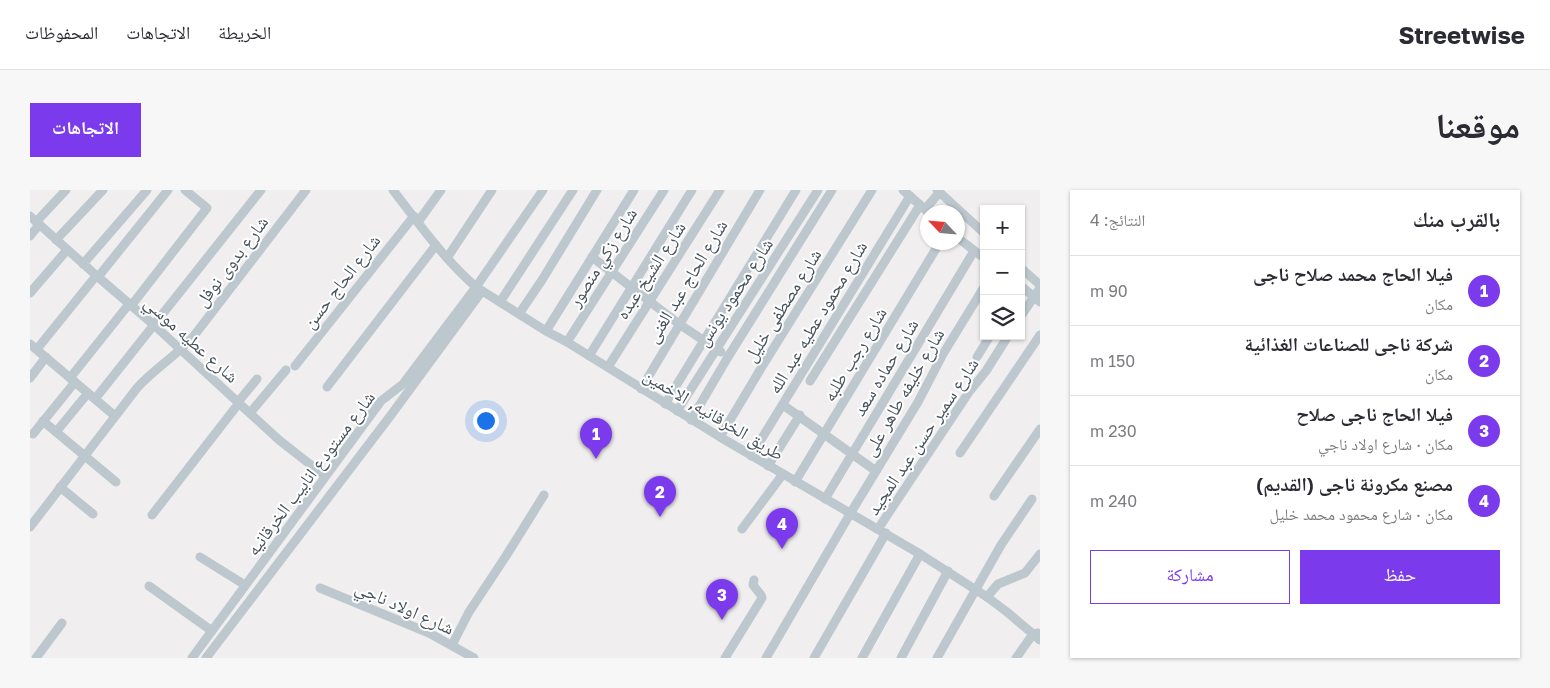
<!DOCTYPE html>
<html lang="ar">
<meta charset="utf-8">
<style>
body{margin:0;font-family:"Golos Text","Noto Naskh Arabic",sans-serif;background:#f7f7f7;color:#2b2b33;direction:rtl}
.controls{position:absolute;right:15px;top:15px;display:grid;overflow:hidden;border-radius:0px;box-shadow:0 1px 4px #0004}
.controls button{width:45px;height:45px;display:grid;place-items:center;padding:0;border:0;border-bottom:1px solid #e1e1e2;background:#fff;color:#2b2b33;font:25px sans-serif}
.compass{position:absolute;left:890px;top:15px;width:45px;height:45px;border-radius:50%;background:#fff;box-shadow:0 1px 4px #0004;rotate:296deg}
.you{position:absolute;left:455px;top:230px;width:18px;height:18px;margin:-12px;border:4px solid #fff;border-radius:50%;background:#1a73e8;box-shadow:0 0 0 8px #1a73e833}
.badge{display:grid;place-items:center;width:32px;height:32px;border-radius:50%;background:#7c3aed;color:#fff;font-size:16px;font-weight:700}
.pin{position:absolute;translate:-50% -41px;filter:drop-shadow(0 1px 2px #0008)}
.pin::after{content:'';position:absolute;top:26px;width:18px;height:15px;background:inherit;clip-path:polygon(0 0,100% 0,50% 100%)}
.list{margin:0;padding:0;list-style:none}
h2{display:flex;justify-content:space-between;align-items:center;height:65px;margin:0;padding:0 20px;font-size:21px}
h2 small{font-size:16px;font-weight:400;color:#7c7c81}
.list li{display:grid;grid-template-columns:32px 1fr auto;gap:15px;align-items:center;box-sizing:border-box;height:70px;padding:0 20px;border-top:1px solid #e1e1e2}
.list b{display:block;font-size:19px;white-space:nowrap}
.list p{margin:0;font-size:16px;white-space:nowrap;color:#7c7c81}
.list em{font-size:16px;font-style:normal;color:#7c7c81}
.actions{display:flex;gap:10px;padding:15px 20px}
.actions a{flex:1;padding:11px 0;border:1px solid #7c3aed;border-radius:0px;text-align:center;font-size:18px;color:#7c3aed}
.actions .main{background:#7c3aed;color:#fff}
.icon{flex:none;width:28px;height:28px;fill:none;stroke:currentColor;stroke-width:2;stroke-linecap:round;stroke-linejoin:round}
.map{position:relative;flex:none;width:1010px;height:468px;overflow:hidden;direction:ltr;border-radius:0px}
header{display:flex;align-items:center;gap:30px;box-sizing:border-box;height:70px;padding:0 25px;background:#fff;border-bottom:1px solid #e1e1e2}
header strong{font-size:24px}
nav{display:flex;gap:28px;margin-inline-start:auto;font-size:18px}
.intro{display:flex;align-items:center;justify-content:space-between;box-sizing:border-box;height:120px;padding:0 30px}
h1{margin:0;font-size:35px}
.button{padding:12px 22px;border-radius:0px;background:#7c3aed;color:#fff;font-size:18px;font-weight:700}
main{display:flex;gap:30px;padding:0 30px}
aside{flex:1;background:#fff;border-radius:0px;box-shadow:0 1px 4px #0004}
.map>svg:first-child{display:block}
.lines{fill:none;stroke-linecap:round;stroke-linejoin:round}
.street{stroke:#bcc7ce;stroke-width:9}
.labels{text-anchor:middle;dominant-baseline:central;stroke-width:4;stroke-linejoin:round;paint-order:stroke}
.street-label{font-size:18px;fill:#46535c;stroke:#fff}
</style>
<header>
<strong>Streetwise</strong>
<nav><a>الخريطة</a><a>الاتجاهات</a><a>المحفوظات</a></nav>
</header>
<div class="intro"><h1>موقعنا</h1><a class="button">الاتجاهات</a></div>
<main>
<aside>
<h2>بالقرب منك<small>النتائج: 4</small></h2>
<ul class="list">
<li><span class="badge">1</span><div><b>فيلا الحاج محمد صلاح ناجى</b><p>مكان</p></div><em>90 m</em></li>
<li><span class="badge">2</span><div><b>شركة ناجى للصناعات الغذائية</b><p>مكان</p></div><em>150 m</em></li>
<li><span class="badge">3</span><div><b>فيلا الحاج ناجى صلاح</b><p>مكان · شارع اولاد ناجي</p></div><em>230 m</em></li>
<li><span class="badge">4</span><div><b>مصنع مكرونة ناجى (القديم)</b><p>مكان · شارع محمود محمد خليل</p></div><em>240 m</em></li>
</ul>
<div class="actions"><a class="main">حفظ</a><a>مشاركة</a></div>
</aside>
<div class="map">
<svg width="1010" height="468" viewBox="0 0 1010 468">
<rect width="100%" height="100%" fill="#f1eeef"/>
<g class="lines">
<!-- street -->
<g class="street">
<path d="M363,0C389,34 414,69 446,97L516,141L537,152L690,247L890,364L957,407L977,422L1010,450"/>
<path d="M873,0L898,22"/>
<path d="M907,0L954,43"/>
<path d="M895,19L910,2"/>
<path d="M0,26L68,87L124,135L249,250L295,286"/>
<path d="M6,32L36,0"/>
<path d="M388,32L411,0"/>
<path d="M0,46L9,35"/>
<path d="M928,48L954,68"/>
<path d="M26,50L73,0"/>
<path d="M562,67L649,134L691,162"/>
<path d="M417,68L462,0"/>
<path d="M53,74L117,0"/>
<path d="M991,78L1010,95"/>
<path d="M68,87L138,0"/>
<path d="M991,96L1010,112"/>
<path d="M0,103L37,60"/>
<path d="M470,112L543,0"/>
<path d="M101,116L177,18L155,0"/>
<path d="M489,124L512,90L567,0"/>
<path d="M991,126L1010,98"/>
<path d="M516,141L604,0"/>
<path d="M537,152L634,0"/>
<path d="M0,154L85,226"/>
<path d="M7,159L66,86"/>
<path d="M559,166L662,0"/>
<path d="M947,167L960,146"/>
<path d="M265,176L384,26"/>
<path d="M578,177L690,0"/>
<path d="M0,188L16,167"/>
<path d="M40,188L99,114"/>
<path d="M780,191L890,15"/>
<path d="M297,197L406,55"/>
<path d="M611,199L730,0"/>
<path d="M65,209L231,0"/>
<path d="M208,212L227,189"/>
<path d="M635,214L766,0"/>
<path d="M753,215L846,281"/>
<path d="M647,221L788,0"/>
<path d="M220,223L256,180"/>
<path d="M661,230L698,167L802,0"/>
<path d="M13,231L86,292"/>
<path d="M26,242L58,203"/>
<path d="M3,244L45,192"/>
<path d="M690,247L733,175L842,0"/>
<path d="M930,263L1010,145"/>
<path d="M721,266L880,6"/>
<path d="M738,276L770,225"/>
<path d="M765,292L910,52"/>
<path d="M30,297L63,324"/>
<path d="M964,306L1010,239"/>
<path d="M795,309L944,61"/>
<path d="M122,325L209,213"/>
<path d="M0,337L107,198C124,179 146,166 163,147L276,0"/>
<path d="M712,339L753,284"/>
<path d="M848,339L939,202L956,181L978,146"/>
<path d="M170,367L215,395"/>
<path d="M119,396L182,441"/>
<path d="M290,398L399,443L444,468"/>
<path d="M957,407L968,394L995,383L1010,364"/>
<path d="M422,455L439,422L476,366L514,305"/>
<path d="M6,468L32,433"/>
<path d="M162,468L351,211L373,194L446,97L513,0"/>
<path d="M176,468L361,225L452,101"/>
<path d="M695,468L732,408L731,405L723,395L724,390"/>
<path d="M736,468L820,324L888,212L913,164L954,97"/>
<path d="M784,468L856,343"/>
<path d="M832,468L890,364"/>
<path d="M871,468L918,381"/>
<path d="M907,468L971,355L1002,309"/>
<path d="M986,468L1003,444L1008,443"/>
</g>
</g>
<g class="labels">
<!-- street labels -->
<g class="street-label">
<text transform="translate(572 67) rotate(-58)">شارع زكي منصور</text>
<text transform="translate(201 71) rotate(-53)">شارع بدوى نوفل</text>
<text transform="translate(620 80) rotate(-57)">شارع الشيخ عبده</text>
<text transform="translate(311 91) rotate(-52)">شارع الحاج حسن</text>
<text transform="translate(656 91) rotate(-59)">شارع الحاج عبد الغنى</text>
<text transform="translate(704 102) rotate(-57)">شارع محمود يونس</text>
<text transform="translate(752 115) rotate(-58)">شارع مصطفى خليل</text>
<text transform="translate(787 127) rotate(-59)">شارع محمود عطيه عبد الله</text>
<text transform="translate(162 149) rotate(42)">شارع عطيه موسي</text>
<text transform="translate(824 164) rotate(-59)">شارع رجب طلبه</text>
<text transform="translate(855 177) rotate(-59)">شارع حماده سعد</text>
<text transform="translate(873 202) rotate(-60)">شارع خليفه طاهر على</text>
<text transform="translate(684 224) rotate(31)">طريق الخرقانيه, الاخمين</text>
<text transform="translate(892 246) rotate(-56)">شارع سمير حسن عبد المجيد</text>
<text transform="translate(280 283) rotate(-53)">شارع مستودع انابيب الخرقانيه</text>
<text transform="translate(375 417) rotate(24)">شارع اولاد ناجي</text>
</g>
</g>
</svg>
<div class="controls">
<button>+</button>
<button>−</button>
<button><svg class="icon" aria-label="layers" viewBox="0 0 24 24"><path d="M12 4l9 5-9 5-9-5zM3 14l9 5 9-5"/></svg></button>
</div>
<svg class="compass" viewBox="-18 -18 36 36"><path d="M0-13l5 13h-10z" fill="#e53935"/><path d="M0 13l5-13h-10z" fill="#7c7c81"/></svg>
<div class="you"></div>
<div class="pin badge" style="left:566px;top:269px">1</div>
<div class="pin badge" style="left:630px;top:327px">2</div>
<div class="pin badge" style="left:692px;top:430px">3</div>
<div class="pin badge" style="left:752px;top:359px">4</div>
</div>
</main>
